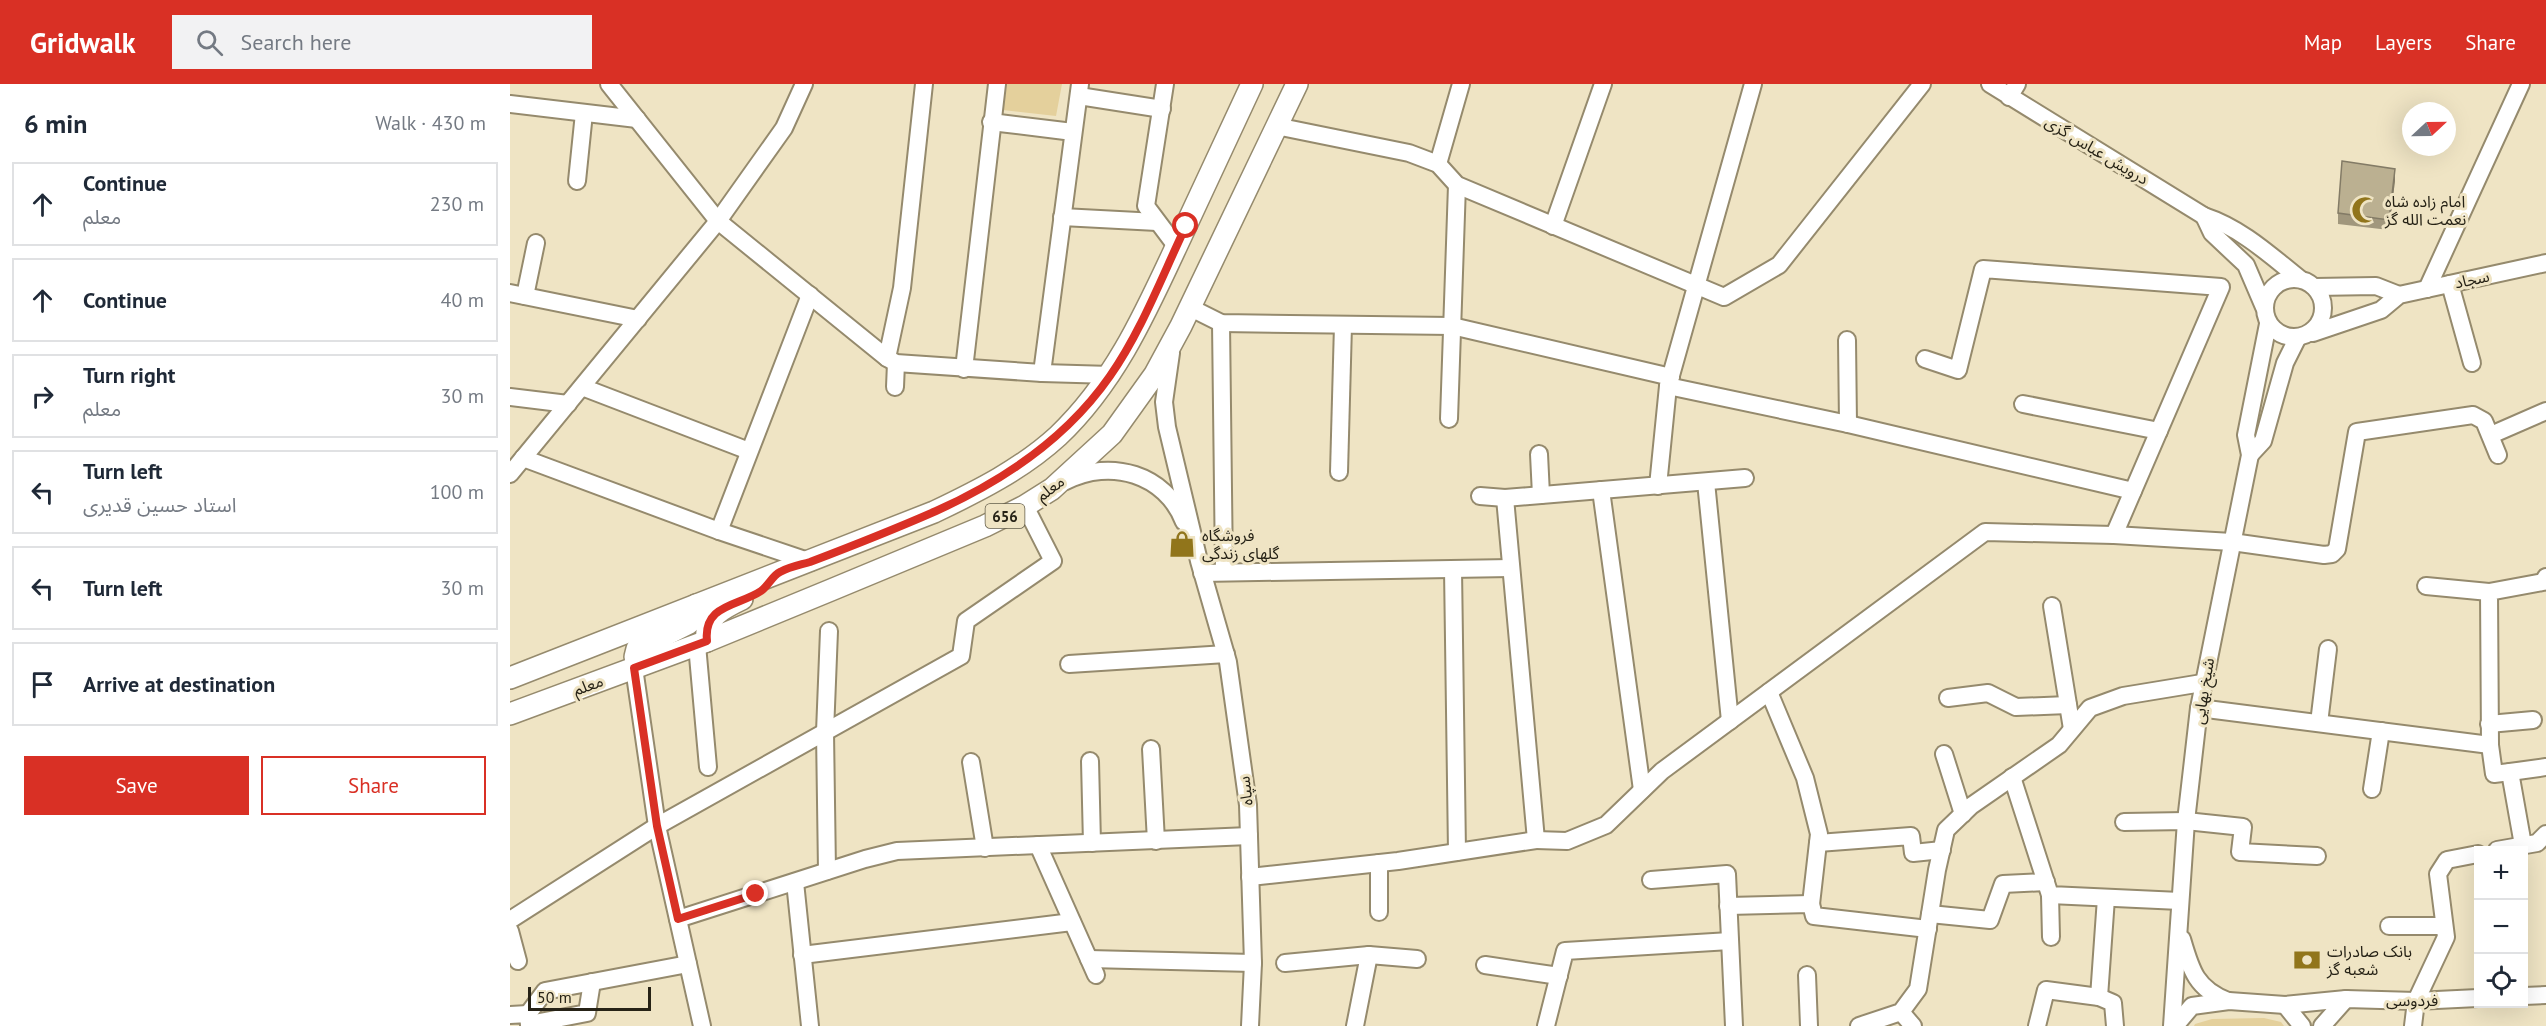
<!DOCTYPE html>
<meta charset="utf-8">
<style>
body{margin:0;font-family:"PT Sans","Noto Sans Arabic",sans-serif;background:#f2f2f3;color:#1f2937}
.controls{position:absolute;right:18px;bottom:18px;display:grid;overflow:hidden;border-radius:0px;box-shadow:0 6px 24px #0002}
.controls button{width:54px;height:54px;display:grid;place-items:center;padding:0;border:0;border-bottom:2px solid #e0e1e3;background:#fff;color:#1f2937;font:30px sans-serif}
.compass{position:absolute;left:1892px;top:18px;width:54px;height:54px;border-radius:50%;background:#fff;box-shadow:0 6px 24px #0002;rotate:68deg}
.scale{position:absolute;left:18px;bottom:15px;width:123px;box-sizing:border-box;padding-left:6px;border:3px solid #262216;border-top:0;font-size:16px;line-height:21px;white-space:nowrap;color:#262216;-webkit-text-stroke:4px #efe4c4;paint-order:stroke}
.stop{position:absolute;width:18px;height:18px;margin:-14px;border:4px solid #d93025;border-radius:50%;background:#fff}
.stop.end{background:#d93025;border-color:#fff;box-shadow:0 2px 6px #0008}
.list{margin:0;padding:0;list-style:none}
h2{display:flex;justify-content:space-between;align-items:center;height:78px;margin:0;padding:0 24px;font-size:26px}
h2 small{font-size:20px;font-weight:400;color:#747a83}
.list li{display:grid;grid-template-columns:39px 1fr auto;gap:18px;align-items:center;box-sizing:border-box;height:84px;margin:0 12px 12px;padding:0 12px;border:2px solid #e0e1e3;border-radius:0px}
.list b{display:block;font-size:22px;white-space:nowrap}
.list p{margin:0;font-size:20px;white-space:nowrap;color:#747a83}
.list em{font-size:20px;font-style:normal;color:#747a83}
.actions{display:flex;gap:12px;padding:18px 24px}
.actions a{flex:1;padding:14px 0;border:2px solid #d93025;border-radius:0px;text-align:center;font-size:21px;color:#d93025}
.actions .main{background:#d93025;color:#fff}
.icon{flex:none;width:33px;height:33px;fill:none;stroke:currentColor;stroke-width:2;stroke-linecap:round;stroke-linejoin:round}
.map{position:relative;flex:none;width:2036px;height:942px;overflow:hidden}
header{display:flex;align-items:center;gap:36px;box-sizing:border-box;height:84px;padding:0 30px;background:#d93025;color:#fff}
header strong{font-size:28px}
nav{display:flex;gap:33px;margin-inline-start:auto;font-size:21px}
.search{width:420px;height:54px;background:#f2f2f3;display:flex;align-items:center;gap:15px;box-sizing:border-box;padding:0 21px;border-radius:0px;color:#747a83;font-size:22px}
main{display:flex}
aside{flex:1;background:#fff}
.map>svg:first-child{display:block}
.green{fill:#e4d09c}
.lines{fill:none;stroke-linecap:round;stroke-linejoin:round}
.minor-casing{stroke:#958a6d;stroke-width:20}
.major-casing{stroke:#958a6d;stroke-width:24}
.minor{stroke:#fff;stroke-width:16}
.major{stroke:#fff;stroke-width:21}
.wall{fill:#a1977d}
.shaded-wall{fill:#837b66}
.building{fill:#bbb091;stroke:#837b66;stroke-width:1.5}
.route{stroke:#d93025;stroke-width:8}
.labels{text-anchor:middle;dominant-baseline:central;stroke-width:6;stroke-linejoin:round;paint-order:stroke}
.shield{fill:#efe4c4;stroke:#625c4a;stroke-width:1.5}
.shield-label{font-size:15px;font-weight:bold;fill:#262216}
.street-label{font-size:16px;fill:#262216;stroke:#efe4c4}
.poi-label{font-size:16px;fill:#262216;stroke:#efe4c4;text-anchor:start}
</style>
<header>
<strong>Gridwalk</strong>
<div class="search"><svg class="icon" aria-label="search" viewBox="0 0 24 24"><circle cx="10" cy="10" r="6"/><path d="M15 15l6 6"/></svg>Search here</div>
<nav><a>Map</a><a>Layers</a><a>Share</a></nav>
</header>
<main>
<aside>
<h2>6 min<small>Walk · 430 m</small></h2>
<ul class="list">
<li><svg class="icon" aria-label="ahead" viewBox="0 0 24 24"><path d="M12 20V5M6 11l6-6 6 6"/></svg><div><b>Continue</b><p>معلم</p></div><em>230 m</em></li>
<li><svg class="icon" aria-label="ahead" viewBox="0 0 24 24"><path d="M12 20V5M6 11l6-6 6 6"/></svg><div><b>Continue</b></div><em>40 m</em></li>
<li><svg class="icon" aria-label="right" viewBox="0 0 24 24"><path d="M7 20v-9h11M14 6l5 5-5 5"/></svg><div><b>Turn right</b><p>معلم</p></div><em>30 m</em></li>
<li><svg class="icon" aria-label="left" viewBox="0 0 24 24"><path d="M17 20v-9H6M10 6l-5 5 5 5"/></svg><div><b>Turn left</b><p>استاد حسین قدیری</p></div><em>100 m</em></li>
<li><svg class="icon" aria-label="left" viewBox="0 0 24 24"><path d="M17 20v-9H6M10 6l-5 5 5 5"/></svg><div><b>Turn left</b></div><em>30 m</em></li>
<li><svg class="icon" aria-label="arrive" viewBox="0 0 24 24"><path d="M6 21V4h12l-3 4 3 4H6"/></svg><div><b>Arrive at destination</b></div></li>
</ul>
<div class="actions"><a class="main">Save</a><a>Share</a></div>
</aside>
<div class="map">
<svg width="2036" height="942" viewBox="0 0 2036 942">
<rect width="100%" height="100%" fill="#efe4c4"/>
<!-- green -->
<g class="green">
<path d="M497,0H552L546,32L493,26Z"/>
<path d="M1754,934L1771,938L1774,942H1684L1685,940L1702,935Z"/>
</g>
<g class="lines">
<defs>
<g id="minor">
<path d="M99,0L208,137L377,274L386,279L532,289L601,291"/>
<path d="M655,0L636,122L666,162"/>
<path d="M1480,0L1694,132C1731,144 1760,171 1790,195"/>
<path d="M569,12L652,25"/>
<path d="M1499,13L1507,0"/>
<path d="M0,20L127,35"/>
<path d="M481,38L563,48"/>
<path d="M766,42L899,69L928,80L947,101L1214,213L1269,181L1412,0"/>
<path d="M928,80L951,0"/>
<path d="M67,97L74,29"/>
<path d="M1694,132L1702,149L1736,181L1754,223"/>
<path d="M552,133L647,138"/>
<path d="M1043,142L1093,0"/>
<circle cx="1784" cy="224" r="29"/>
<path d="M1940,200L1962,279"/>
<path d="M1805,203L1866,202L1889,211"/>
<path d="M1917,205L2011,0"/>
<path d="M0,209L128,235"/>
<path d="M15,212L26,159"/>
<path d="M679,223L711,239L942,242L1161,293"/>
<path d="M711,239L714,488"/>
<path d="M1803,249L1871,226L1889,211L2036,179"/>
<path d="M1337,256L1338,340"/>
<path d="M661,269L654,318L657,343L689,477L718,578L738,721L743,879L740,942"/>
<path d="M377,274L392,204L414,0"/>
<path d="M1415,275L1448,286L1473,185L1711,203L1604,451"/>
<path d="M454,285L487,0"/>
<path d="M532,289L570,0"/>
<path d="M1158,302L1338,340L1623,407"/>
<path d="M72,303L239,367"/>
<path d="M385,303L386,279"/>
<path d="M0,313L58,320"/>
<path d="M1513,320L1649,347"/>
<path d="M939,335L947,101"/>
<path d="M1981,351L2036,327"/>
<path d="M1029,370L1031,411"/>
<path d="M1740,371L1753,357L1775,279L1787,255"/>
<path d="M13,374L209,447L301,478"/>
<path d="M829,388L833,241"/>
<path d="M0,390L208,137L274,44L294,0"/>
<path d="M556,397C600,374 656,390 674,438"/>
<path d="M1196,398L1220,637"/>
<path d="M1148,402L1158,302L1243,0"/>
<path d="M1091,406L1132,706"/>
<path d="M970,412L995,414L1235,394"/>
<path d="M209,447L300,211"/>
<path d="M943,485L947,768"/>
<path d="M692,489L1001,484"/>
<path d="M1916,502L1979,508"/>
<path d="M1542,522L1562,645"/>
<path d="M187,561L198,683"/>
<path d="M559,580L716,570"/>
<path d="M124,584L147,742L192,942"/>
<path d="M1259,608L1295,694L1309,750L1301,820"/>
<path d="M1438,614L1478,609L1506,623L1558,621"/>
<path d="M1689,624L1980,661"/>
<path d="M1809,639L1818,565"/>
<path d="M1979,640L2023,636"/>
<path d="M641,665L646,757"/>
<path d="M1434,670L1453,730"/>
<path d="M580,677L582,759"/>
<path d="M461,678L475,764"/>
<path d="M2000,688L2036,683"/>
<path d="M1502,693L1540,811L1670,817"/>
<path d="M1862,705L1871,647"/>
<path d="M1614,738L1676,737L1733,743L1730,768L1807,772"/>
<path d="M1026,756L1057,757L1096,741L1152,687L1475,448L1604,451L1722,458L1814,471L1822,470L1827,465L1847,348L1963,331L1974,337L1988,371"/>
<path d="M1308,759L1401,752L1403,769L1432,766"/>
<path d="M528,761L586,891"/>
<path d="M2013,761L2000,688L1984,690L1980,661L1979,508L2033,498L2036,493"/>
<path d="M1987,766L2027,759L2036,750"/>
<path d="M317,787L315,648L319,547"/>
<path d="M740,793L888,777L1026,756L995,414"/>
<path d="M1141,796L1217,790L1224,942"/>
<path d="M285,798L300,942"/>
<path d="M1540,811L1541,853"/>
<path d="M1218,822L1301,820L1304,832L1418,845"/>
<path d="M869,828V779"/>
<path d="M1420,830L1480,836L1493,800L1536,798"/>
<path d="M168,835L355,775L387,767L739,752"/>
<path d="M0,836L147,742L451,572L456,537L543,477L515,422"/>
<path d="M1879,842H1934"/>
<path d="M0,847L8,877"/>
<path d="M1672,855C1681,886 1686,905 1718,917"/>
<path d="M292,871L562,838"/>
<path d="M579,875L743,879"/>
<path d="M775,879L859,871L907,875"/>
<path d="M975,881L1049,892"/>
<path d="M1297,891L1299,942"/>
<path d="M2014,912L2036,911"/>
<path d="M1589,913L1596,814"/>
<path d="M1775,921L1792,942"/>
<path d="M1391,928L1403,942"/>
<path d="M18,930L35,907L178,880"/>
<path d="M0,931L18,930L19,941"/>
<path d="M19,940L77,929L82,898"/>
<path d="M845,942L859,871"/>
<path d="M1036,942L1055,867L1220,857"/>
<path d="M1349,942L1391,928L1408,905L1427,786L1436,746L1461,722L1549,661L1580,624L1613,612L1692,599"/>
<path d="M1527,942L1536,906L1589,913L1603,919L1605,942"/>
<path d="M1662,942L1676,737L1689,624L1740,371L1736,351L1758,240"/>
<path d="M1665,942L1682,922L1719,917L1775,921L1836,915L1906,917L1968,914"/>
<path d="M1812,942L1836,915"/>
<path d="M1903,942L1906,917L1936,853L1928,790L1937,776L1968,770"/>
</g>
<g id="major">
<path d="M197,557C194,533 213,524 232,515"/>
<path d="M128,582L125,573L127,565L179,539L186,521"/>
<path d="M0,594L424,428C468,407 512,385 548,352C604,299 635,230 667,161C692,107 717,54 742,0"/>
<path d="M0,630L197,557L321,506L475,442L515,422L542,405L602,350L645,290L671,242L787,0"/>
</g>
</defs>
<!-- minor casing -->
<use href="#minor" class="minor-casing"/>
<!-- major casing -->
<use href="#major" class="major-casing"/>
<!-- minor -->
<use href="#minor" class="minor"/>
<!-- major -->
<use href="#major" class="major"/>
</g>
<!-- wall -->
<path class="wall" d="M1885,96L1879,146L1828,140V129Z"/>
<!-- shaded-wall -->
<path class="shaded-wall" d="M1885,85V96L1879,146V136Z"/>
<!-- building -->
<path class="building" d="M1832,77L1885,85L1879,136L1828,129Z"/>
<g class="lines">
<!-- route -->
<path class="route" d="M246,810L168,835L147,742L124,584L197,557C193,520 229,522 251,507C258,502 263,491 270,488C279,483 290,481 300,478C342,462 385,445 426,427C495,396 557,354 600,292C632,246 652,192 676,142"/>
</g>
<!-- icons -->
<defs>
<symbol id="mosque-bare" viewBox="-9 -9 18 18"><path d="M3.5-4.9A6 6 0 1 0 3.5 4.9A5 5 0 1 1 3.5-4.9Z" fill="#91751b" stroke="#efe4c4" stroke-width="2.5" paint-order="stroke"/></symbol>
<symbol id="shop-bare" viewBox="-9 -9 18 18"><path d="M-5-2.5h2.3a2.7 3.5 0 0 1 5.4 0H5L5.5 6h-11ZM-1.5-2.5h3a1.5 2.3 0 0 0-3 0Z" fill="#91751b" stroke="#efe4c4" stroke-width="2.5" paint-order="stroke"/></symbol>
<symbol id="bank-bare" viewBox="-9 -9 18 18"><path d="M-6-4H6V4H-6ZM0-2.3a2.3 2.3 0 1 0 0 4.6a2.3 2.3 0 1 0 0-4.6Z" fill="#91751b" stroke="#efe4c4" stroke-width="2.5" paint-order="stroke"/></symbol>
</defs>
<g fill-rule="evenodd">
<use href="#mosque-bare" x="1836" y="107" width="38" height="38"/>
<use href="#shop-bare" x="653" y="441" width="38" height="38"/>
<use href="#bank-bare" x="1778" y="857" width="38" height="38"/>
</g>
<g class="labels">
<!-- shield labels -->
<rect class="shield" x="475.5" y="420" width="39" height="24" rx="4.5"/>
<g class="shield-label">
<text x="495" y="432">656</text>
</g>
<!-- street labels -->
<g class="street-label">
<text transform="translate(1587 66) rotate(31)">درویش عباس گزی</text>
<text transform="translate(1962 195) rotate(-12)">سجاد</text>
<text transform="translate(540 404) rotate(-37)">معلم</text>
<text transform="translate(78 601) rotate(-20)">معلم</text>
<text transform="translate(1693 607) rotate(-81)">شیخ بهایی</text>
<text transform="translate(735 707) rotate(-97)">سپاه</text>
<text x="1902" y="916">فردوسی</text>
</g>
<!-- poi labels -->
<g class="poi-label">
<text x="1875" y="117">امام زاده شاه<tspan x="1875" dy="18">نعمت الله گز</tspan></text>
<text x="692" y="451">فروشگاه<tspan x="692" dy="18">گلهای زندگی</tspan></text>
<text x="1817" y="867">بانک صادرات<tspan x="1817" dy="18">شعبه گز</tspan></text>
</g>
</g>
</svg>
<div class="controls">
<button>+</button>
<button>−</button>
<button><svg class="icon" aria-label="locate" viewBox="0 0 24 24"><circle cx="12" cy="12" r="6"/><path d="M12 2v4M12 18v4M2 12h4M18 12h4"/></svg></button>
</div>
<svg class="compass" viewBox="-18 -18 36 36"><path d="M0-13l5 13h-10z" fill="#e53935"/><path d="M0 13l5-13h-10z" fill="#747a83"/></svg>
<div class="scale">50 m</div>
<div class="stop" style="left:676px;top:142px"></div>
<div class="stop end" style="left:246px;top:810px"></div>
</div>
</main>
